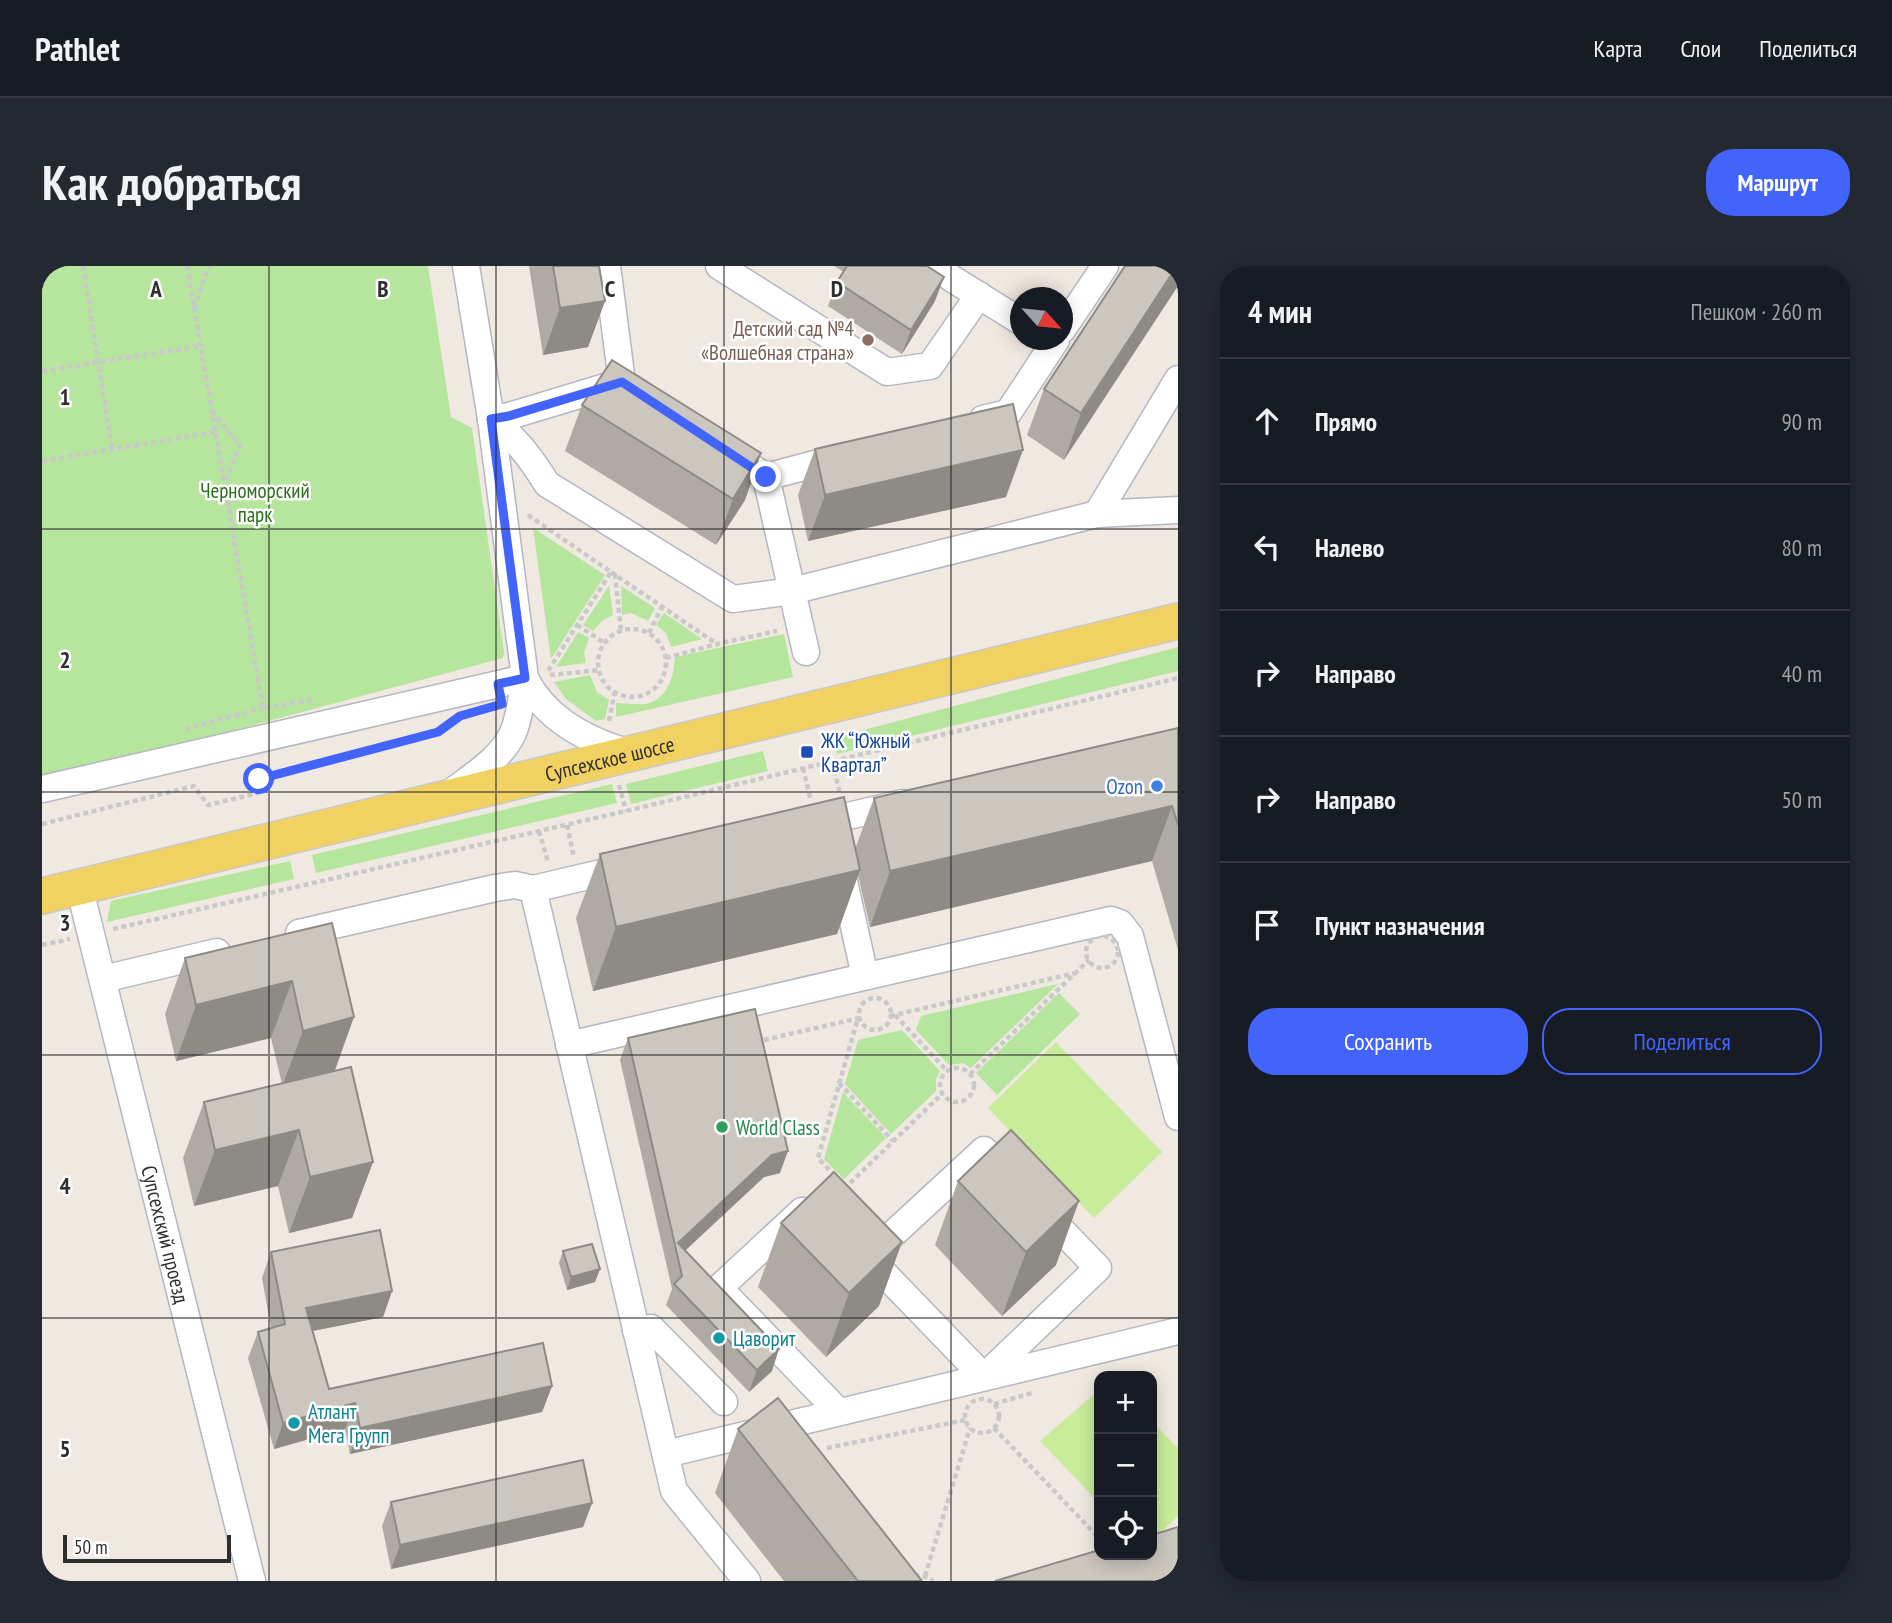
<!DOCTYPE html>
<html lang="ru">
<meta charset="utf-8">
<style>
body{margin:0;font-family:"PT Sans Narrow",sans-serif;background:#242831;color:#f1f3f6}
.controls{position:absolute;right:21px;bottom:21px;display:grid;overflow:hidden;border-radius:14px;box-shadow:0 4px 18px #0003}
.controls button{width:63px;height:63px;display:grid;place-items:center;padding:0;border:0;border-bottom:2px solid #363941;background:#171b24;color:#f1f3f6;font:35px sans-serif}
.compass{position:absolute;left:968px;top:21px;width:63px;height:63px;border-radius:50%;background:#171b24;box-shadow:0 4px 18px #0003;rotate:117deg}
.scale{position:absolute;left:21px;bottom:18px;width:168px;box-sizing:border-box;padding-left:7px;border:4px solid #2e2e2e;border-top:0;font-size:19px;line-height:24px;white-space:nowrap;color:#2e2e2e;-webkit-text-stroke:5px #fff;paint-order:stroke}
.stop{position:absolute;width:21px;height:21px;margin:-16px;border:5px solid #4264fb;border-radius:50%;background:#fff}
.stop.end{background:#4264fb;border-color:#fff;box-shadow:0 2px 7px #0008}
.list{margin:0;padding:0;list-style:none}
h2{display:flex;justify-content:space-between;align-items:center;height:91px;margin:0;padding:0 28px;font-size:30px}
h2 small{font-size:23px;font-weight:400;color:#9ea1a6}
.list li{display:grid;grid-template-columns:46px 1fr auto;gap:21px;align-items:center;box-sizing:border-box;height:126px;padding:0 28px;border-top:2px solid #363941}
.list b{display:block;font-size:26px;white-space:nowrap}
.list em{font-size:23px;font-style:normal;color:#9ea1a6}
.actions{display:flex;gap:14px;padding:21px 28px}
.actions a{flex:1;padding:16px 0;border:2px solid #4264fb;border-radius:28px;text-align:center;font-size:24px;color:#4264fb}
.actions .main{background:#4264fb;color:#fff}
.icon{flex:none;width:38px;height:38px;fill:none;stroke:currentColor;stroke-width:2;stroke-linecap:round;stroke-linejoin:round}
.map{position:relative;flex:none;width:1136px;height:1315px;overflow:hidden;border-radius:28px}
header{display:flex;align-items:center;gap:42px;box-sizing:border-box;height:98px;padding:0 35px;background:#171b24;border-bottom:2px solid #363941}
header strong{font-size:33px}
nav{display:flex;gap:38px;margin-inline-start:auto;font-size:24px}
.intro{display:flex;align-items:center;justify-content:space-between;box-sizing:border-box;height:168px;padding:0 42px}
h1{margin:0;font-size:49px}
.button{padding:18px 32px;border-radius:28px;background:#4264fb;color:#fff;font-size:24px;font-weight:700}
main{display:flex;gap:42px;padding:0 42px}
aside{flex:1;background:#171b24;border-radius:28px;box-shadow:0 4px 18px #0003}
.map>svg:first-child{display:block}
.green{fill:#b6e59e}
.pitch{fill:#c9ec9a}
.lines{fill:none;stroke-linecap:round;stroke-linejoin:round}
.minor-casing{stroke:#b4b7c1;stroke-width:29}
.major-casing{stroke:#c9c9c9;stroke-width:38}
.path{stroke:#c9c9c9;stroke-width:4.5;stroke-dasharray:5 3.5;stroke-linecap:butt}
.minor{stroke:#fff;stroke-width:26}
.major{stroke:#f2d163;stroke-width:35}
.wall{fill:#afaba4}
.shaded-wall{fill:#8e8b86}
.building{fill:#cbc7bf;stroke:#8e8b86;stroke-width:2}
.route{stroke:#4264fb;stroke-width:9}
.grid{fill:none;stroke:#2e2e2e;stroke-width:2;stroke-opacity:0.55}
.education-dot{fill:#8d6e63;stroke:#fff;stroke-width:2.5}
.transit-dot{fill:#1a4fb4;stroke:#fff;stroke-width:2.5}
.shop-dot{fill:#3f7fe0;stroke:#fff;stroke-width:2.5}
.leisure-dot{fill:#2e9e5b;stroke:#fff;stroke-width:2.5}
.culture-dot{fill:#0f9aa8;stroke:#fff;stroke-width:2.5}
.labels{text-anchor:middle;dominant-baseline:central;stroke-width:5;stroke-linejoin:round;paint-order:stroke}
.education-label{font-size:21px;fill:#785e54;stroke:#fff;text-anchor:end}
.park-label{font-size:21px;fill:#2c6e1b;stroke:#fff}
.transit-label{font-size:21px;fill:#164399;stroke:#fff;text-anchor:start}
.street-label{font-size:21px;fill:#2e2e2e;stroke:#fff}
.shop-label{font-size:21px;fill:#366cbe;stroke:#fff;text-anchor:end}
.leisure-label{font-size:21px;fill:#27864d;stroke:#fff;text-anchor:start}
.culture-label{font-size:21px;fill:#0d838f;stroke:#fff;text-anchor:start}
.grid-label{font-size:23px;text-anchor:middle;font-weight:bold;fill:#2e2e2e;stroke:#fff;stroke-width:5;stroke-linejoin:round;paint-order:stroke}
</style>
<header>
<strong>Pathlet</strong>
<nav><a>Карта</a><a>Слои</a><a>Поделиться</a></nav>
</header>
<div class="intro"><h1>Как добраться</h1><a class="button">Маршрут</a></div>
<main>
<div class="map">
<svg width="1136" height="1315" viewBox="0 0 1136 1315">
<rect width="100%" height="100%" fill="#efe9e1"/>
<!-- green -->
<g class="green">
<path d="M0,0H386L409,151L430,162L462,386L461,392L0,516Z"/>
<path d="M491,262L563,309L509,393Z"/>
<path d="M567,320L571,349L560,355L551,365L541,359Z"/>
<path d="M579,320L613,342L606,355L589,347L580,349Z"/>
<path d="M622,347L660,373L629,381L624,367L614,359Z"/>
<path d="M536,366L547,372L542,387L544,397L514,401Z"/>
<path d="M742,368L751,411L574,451V437C583,437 595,439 604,438C626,433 632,410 633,391Z"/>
<path d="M1136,381V405L795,488L791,472Z"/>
<path d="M548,409L555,426L567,434L563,453L554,455L524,433L512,416Z"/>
<path d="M721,485L726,505L589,538L584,518Z"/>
<path d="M570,518L575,537L274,607L270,589Z"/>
<path d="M248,595L252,613L65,656L69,635Z"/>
<path d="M1016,718L929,802L921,797L907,799L874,764L879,750Z"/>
<path d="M1017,727L1038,748L955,829L934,807Z"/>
<path d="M860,764L898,805L894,813V825L849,868L803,818L816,774Z"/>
<path d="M801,826L844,872L802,913L782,893Z"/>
</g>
<!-- pitch -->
<g class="pitch">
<path d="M1014,776L1120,886L1052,952L946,842Z"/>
<path d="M1057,1124V1237L998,1175Z"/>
<path d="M1110,1156L1136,1182V1250L1110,1275Z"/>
</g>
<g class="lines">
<defs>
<g id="minor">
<path d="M424,0L449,153L483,412C503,453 546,475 588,487"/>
<path d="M565,0L580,116L596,126"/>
<path d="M677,0L845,106L888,100L937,29"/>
<path d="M895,0L909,12L978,55"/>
<path d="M1020,64L1063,0"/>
<path d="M449,153C473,171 489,192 505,218L691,333L750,325L764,386"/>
<path d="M449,153L467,150L580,116"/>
<path d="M941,153L966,147L1014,74"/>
<path d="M683,184L724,211L802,190"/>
<path d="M724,211L750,325L1055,248L1136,244"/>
<path d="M1055,248L1136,113"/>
<path d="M0,523L483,412"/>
<path d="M407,528C429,511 459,493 471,467C478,450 480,430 483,412"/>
<path d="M773,558L861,537"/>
<path d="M799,602L823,710"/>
<path id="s1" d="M37,620L210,1315"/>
<path d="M491,623L632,1225L705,1315"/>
<path d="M257,667L453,622L473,619L491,623L585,601"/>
<path d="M61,713L175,686"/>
<path d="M527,779L1069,654L1078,657L1088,670L1136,851"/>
<path d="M760,945L677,1022L797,1146"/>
<path d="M826,991L942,884L970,912"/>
<path d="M827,992L942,1111L1056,1002L999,943"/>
<path d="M594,1065L609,1062L682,1136"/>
<path d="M624,1188L1136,1065"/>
</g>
<g id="major">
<path id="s2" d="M0,630L1136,355"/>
</g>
</defs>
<!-- minor casing -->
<use href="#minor" class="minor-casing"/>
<!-- major casing -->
<use href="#major" class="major-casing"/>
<!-- path -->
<g class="path">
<path d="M41,0L70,183"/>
<path d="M145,0L221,442L269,434"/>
<path d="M152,42L167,0"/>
<path d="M0,105L159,80"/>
<path d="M170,145L198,180L182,217"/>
<path d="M0,195L173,166"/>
<path d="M486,249L569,306L506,405"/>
<path d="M569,306L675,378"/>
<path d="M573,308L579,365"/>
<path d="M535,359L563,377"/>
<circle cx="590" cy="397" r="34"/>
<path d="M607,367L620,341"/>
<path d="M624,392L675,378L735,365"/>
<path d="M508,409L557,404"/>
<path d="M567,455L573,425"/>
<path d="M143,463L221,442"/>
<path d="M791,496L798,529"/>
<path d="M761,502L769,535"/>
<path d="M577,519L584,545"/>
<path d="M0,558L152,520L166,539L216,527L217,513L396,466L414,453"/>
<path d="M525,559L532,592"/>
<path d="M497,565L506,596"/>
<path d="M71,663L584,545L1136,412"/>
<circle cx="1060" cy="686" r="16"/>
<path d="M0,679L28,673"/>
<circle cx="833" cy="748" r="16"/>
<path d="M853,749L905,805"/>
<path d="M848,750L1033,707"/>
<path d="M722,774L817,752"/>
<circle cx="915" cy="819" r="17"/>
<path d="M928,808L1047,694"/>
<path d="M797,817L851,875"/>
<path d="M793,910L776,892L816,752"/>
<path d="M802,919L804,921L901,827"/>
<circle cx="940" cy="1150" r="17"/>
<path d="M952,1138L990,1127"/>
<path d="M952,1162L1057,1272"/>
<path d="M785,1182L923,1154"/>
<path d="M883,1310L928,1162"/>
<path d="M865,1315C874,1308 882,1308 891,1315"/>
</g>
<!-- minor -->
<use href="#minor" class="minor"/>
<!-- major -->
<use href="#major" class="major"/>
</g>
<!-- wall -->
<g class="wall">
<path d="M487,0H557L563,35L546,81L501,89Z"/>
<path d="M792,0H885L893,35L860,88L786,40L795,16L802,6Z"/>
<path d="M1136,0L1022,194L985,169L1002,123Z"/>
<path d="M540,139L719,187L703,234L674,279L523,185Z"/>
<path d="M773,183L964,231L766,275L756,229Z"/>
<path d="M1136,462V684L1110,595L828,661L816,609L795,668L551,725L534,652L558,588L813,583L832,532Z"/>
<path d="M290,657L293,805L331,896L310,952L247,967L236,920L152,940L141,892L162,836L240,818L229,772L134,795L123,748L143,692Z"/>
<path d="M586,772L738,907L722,911L643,985L730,1105L707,1126L624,1039L630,1023L578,794Z"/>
<path d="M916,915L1014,999L960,1050L893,979Z"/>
<path d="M739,957L837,1040L784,1091L716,1021Z"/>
<path d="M521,985L558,1003L553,1016L525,1024L517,997Z"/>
<path d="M229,986L350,1025L341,1051L271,1065L287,1123L510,1120L500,1146L308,1188L303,1163L232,1183L206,1092L216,1066L229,1062L220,1012Z"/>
<path d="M696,1163L880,1315H742L673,1227Z"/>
<path d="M349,1236L550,1237L541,1261L349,1303L340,1260Z"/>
</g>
<!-- shaded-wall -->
<g class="shaded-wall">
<path d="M1135,0L1136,20L1022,194L1039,147Z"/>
<path d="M902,11L893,35L860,88L869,64Z"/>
<path d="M563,35L546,81L501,89L518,42Z"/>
<path d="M981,184L964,231L766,275L783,229Z"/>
<path d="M719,187L703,234L674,279L691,233Z"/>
<path d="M1130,540L1110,595L828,661L848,605Z"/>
<path d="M818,604L795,668L551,725L574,661Z"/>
<path d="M250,715L229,772L134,795L154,739Z"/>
<path d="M312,751L292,807L240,821L261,765Z"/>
<path d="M257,864L236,920L152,940L173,884Z"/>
<path d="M746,885L738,907L722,911L636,991V977L730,889Z"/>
<path d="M331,896L310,952L247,967L268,911Z"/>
<path d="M1037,935L1014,999L960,1050L984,986Z"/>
<path d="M860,976L837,1040L784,1091L807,1027Z"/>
<path d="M558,1003L553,1016L525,1024L529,1011Z"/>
<path d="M350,1025L341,1051L255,1068L264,1042Z"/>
<path d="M737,1083L730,1105L707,1126L715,1104Z"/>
<path d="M510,1120L500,1146L308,1188L318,1162Z"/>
<path d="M313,1137L303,1163L232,1183L241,1157Z"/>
<path d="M550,1237L541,1261L349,1303L358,1279Z"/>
</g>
<!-- building -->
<g class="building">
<path d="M511,0H557L563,35L518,42Z"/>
<path d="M805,0H885L902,11L869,64L795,16Z"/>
<path d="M1083,0H1135L1039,147L1002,123Z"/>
<path d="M570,94L719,187L691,233L540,139Z"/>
<path d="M971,138L981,184L783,229L773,183Z"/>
<path d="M1136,462V559L1130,540L848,605L832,532Z"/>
<path d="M802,531L818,604L574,661L558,588Z"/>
<path d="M290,657L312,751L261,765L250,715L154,739L143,692Z"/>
<path d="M713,743L746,885L730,889L636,977L737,1083L715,1104L632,1018L640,1010L586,772Z"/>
<path d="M309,801L331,896L268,911L257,864L173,884L162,836Z"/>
<path d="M969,864L1037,935L984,986L916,915Z"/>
<path d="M792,906L860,976L807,1027L739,957Z"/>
<path d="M338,964L350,1025L264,1042L287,1123L501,1077L510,1120L318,1162L313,1137L241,1157L216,1066L243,1058L229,986Z"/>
<path d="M550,978L558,1003L529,1011L521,985Z"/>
<path d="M736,1132L880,1315H816L696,1163Z"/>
<path d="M541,1194L550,1237L358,1279L349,1236Z"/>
<path d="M1136,1261V1315H953L1057,1284V1289H1110V1269Z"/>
</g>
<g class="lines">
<!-- route -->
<path class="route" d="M217,513L396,466L418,450L460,438L456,418L483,412L449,153L467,150L580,116L724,211"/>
</g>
<!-- grid -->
<path class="grid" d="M227,0V1315M454,0V1315M682,0V1315M909,0V1315M0,263H1136M0,526H1136M0,789H1136M0,1052H1136"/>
<!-- markers -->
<circle class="education-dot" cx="826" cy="74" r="7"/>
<rect class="transit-dot" x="758" y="479" width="14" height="14" rx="3.5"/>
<circle class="shop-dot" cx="1115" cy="520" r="7"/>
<circle class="leisure-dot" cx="680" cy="861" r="7"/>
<g class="culture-dot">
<circle cx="677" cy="1072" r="7"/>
<circle cx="252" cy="1157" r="7"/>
</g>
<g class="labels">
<!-- education labels -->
<g class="education-label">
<text x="812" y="62">Детский сад №4<tspan x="812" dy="24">«Волшебная страна»</tspan></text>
</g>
<!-- park labels -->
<g class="park-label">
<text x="213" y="224">Черноморский<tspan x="213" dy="24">парк</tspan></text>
</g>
<!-- transit labels -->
<g class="transit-label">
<text x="779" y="474">ЖК “Южный<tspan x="779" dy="24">Квартал”</tspan></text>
</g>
<!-- street labels -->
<g class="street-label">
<text stroke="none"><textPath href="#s2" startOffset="584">Супсехское шоссе</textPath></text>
<text stroke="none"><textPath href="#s1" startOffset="359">Супсехский проезд</textPath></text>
</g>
<!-- shop labels -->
<g class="shop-label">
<text x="1101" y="520">Ozon</text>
</g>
<!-- leisure labels -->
<g class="leisure-label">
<text x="694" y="861">World Class</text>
</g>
<!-- culture labels -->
<g class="culture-label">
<text x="691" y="1072">Цаворит</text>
<text x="266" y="1145">Атлант<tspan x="266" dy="24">Мега Групп</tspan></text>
</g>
</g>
<g class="grid-label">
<text x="114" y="31">A</text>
<text x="341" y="31">B</text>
<text x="568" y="31">C</text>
<text x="795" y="31">D</text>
<text x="23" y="139">1</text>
<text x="23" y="402">2</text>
<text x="23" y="665">3</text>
<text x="23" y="928">4</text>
<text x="23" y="1191">5</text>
</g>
</svg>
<div class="controls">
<button>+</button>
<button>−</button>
<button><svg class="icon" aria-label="locate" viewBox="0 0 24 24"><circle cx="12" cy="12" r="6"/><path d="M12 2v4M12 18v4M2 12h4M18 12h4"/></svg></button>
</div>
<svg class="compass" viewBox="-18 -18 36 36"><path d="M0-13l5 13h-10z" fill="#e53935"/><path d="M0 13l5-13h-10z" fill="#9ea1a6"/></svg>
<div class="scale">50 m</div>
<div class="stop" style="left:217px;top:513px"></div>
<div class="stop end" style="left:724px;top:211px"></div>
</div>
<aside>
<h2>4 мин<small>Пешком · 260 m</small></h2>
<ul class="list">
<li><svg class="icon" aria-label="ahead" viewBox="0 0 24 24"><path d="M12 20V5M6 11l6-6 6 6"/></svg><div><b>Прямо</b></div><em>90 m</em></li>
<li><svg class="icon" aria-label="left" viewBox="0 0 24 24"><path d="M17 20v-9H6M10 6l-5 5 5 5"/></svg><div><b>Налево</b></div><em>80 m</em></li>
<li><svg class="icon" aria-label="right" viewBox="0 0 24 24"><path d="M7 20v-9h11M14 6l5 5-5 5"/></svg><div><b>Направо</b></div><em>40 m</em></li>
<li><svg class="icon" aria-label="right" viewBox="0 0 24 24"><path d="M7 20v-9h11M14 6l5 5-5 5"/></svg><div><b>Направо</b></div><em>50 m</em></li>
<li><svg class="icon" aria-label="arrive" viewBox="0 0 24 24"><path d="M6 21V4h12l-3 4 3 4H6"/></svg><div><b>Пункт назначения</b></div></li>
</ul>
<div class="actions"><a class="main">Сохранить</a><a>Поделиться</a></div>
</aside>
</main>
